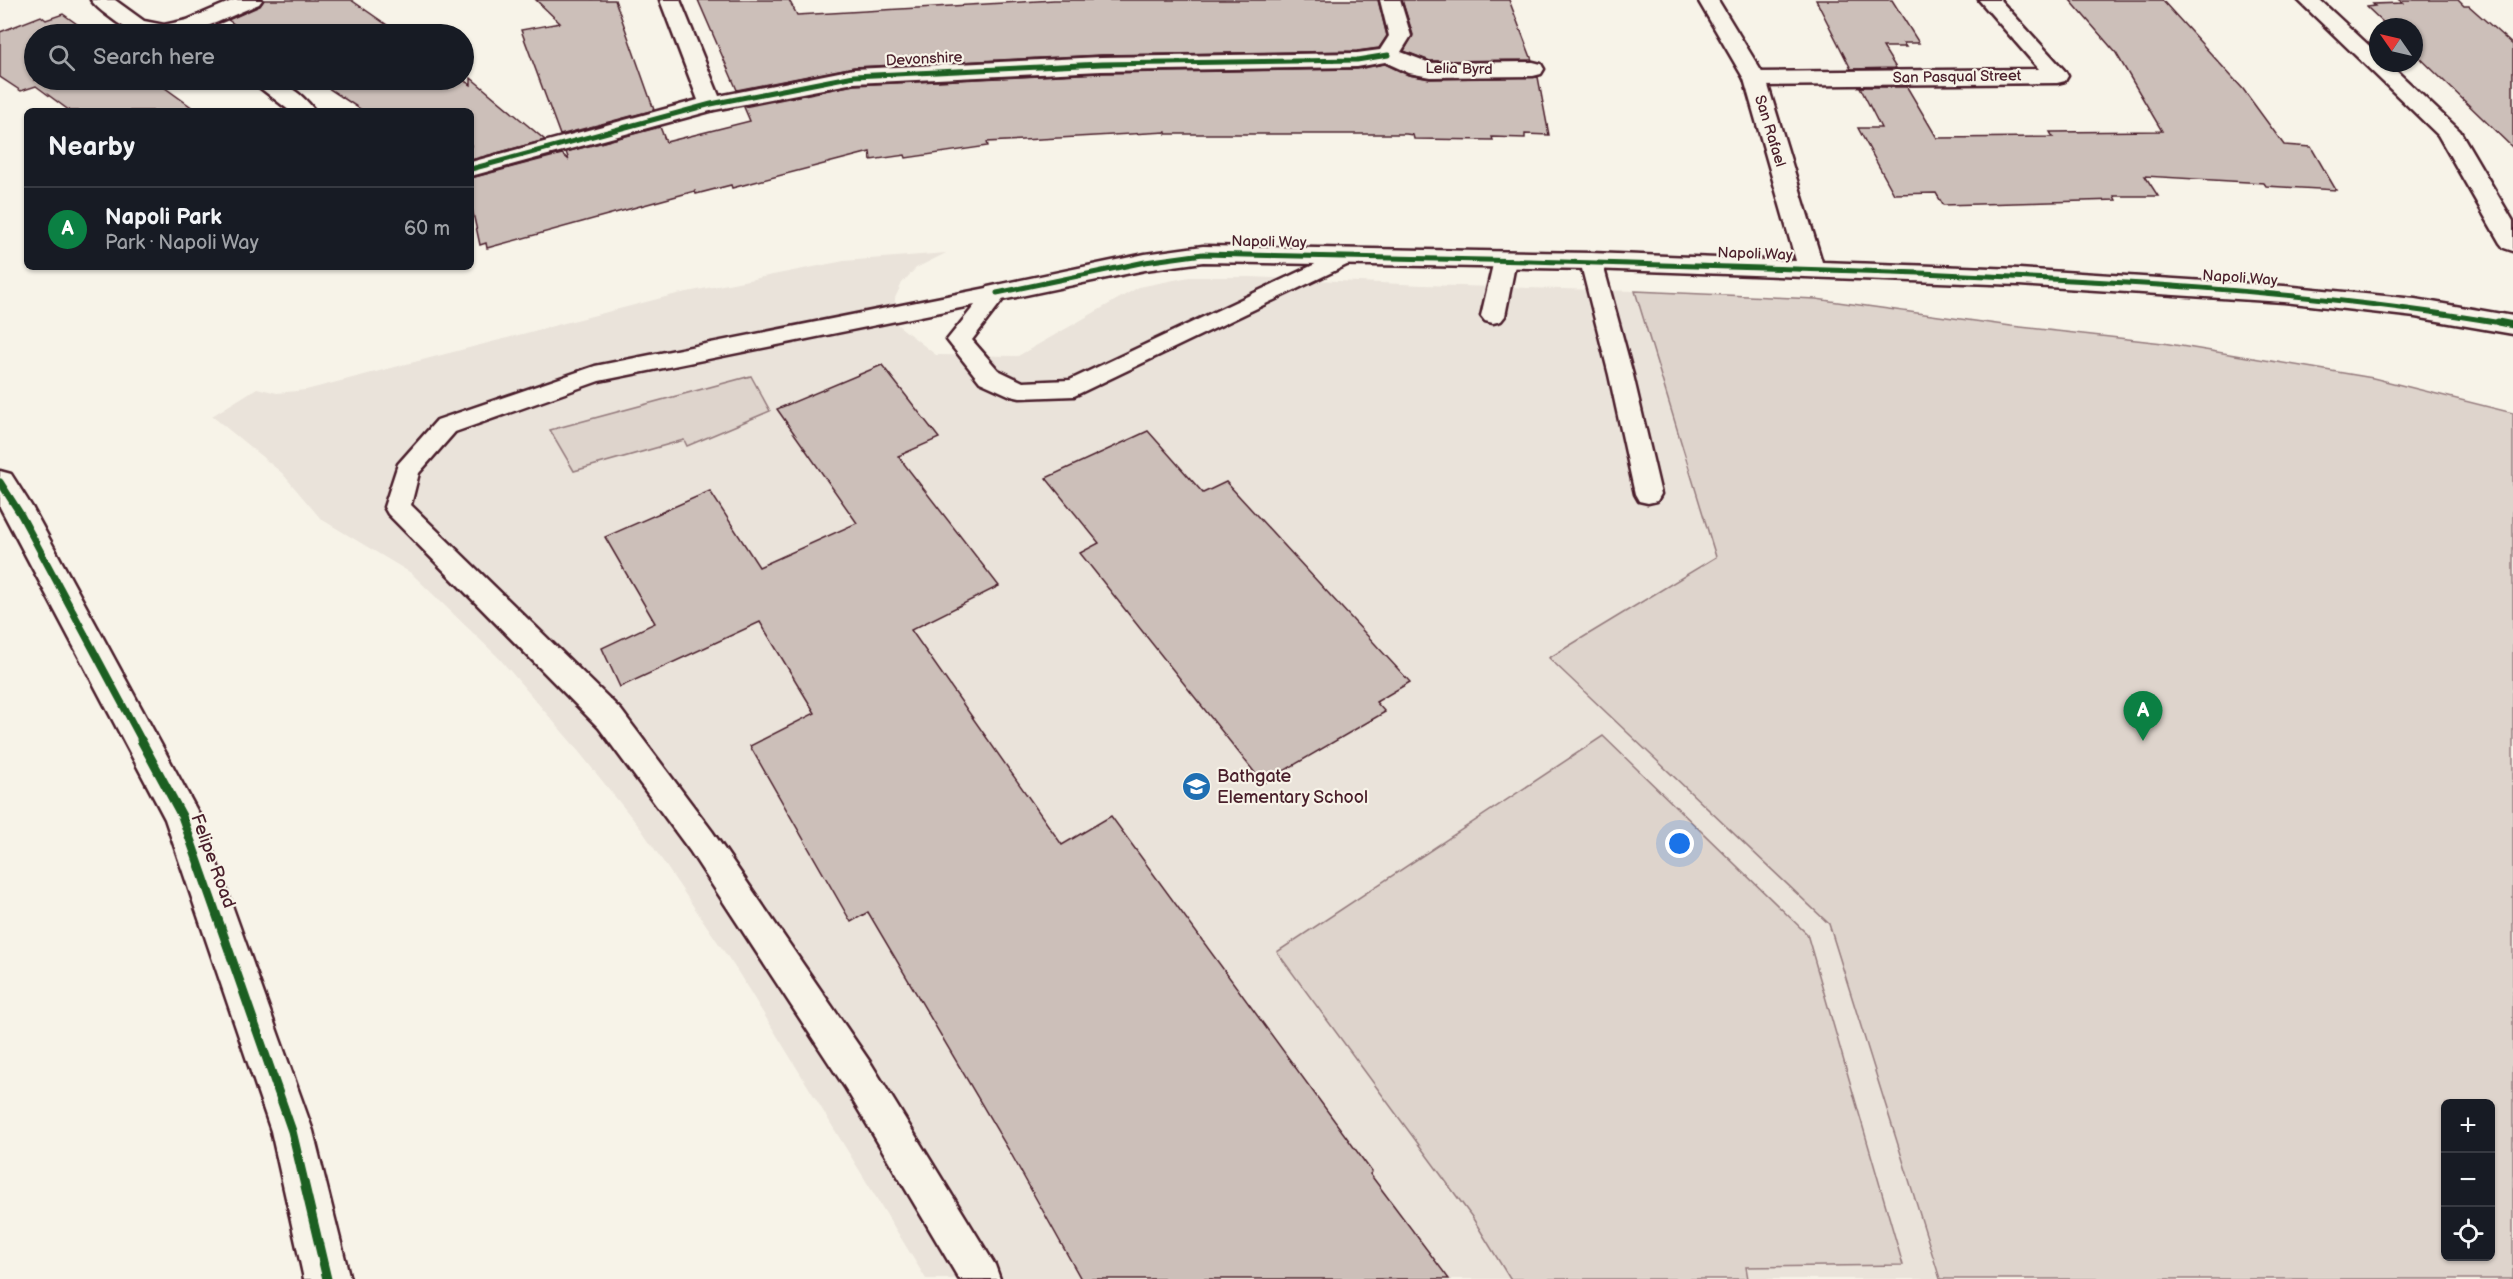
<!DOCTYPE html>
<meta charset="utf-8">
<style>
body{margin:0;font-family:"Balsamiq Sans",sans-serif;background:#242831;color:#f1f3f6}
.controls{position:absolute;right:18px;bottom:18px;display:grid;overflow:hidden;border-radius:9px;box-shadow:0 2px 4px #0004}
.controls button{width:54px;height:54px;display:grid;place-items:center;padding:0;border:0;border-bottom:2px solid #363941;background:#171b24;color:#f1f3f6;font:30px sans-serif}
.compass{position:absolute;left:2369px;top:18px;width:54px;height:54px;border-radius:50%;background:#171b24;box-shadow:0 2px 4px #0004;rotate:304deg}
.you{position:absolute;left:1680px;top:844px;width:21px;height:21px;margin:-15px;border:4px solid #fff;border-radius:50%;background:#1a73e8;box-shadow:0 0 0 9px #1a73e833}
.badge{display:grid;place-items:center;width:39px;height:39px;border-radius:50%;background:#0b8043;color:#fff;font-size:20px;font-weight:700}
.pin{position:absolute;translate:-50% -50px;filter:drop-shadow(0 2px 3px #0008)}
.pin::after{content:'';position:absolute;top:32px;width:21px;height:18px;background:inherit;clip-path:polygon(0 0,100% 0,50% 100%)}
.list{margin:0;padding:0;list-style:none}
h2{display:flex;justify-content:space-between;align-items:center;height:78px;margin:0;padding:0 24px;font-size:26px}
h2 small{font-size:20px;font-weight:400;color:#9ea1a6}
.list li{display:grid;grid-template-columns:39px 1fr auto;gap:18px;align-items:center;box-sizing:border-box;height:84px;padding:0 24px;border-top:2px solid #363941}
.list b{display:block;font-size:22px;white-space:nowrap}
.list p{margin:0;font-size:20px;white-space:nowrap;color:#9ea1a6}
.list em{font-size:20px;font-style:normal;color:#9ea1a6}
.icon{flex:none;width:33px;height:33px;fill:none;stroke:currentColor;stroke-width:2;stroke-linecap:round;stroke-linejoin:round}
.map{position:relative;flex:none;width:2513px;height:1279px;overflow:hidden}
.search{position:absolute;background:#171b24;box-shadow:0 2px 4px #0004;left:24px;top:24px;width:450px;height:66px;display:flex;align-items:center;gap:15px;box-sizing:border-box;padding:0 21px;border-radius:33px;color:#9ea1a6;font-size:22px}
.panel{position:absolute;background:#171b24;box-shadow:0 2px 4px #0004;left:24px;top:108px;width:450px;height:162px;border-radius:9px}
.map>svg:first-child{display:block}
.built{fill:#eae3da}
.green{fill:#ded4cc;stroke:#947a7c;stroke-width:1.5;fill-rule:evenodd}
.building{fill:#ccbfb9;stroke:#4a1f2b;stroke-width:1.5}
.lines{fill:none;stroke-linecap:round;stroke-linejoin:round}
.lane-casing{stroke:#4a1f2b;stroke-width:5}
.street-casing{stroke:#4a1f2b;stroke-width:5}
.secondary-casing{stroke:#4a1f2b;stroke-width:5}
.lane{fill:#f7f3e8;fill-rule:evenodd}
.street{fill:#f7f3e8;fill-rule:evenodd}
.secondary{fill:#f7f3e8;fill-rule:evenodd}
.cycleway-far2-casing{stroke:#f7f3e8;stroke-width:8}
.cycleway-far1-casing{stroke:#f7f3e8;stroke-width:10}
.cycleway-casing{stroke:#f7f3e8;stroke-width:13}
.cycleway-far2{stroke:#1b5e20;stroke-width:5}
.cycleway-far1{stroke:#1b5e20;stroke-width:7}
.cycleway{stroke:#1b5e20;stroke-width:9}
.labels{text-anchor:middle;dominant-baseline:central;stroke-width:4.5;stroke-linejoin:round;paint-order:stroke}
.far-street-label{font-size:15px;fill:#4a1f2b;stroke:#f7f3e8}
.poi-label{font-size:18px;fill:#4a1f2b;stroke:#f7f3e8;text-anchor:start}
.street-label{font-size:18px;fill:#4a1f2b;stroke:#f7f3e8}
</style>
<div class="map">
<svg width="2513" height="1279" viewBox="0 0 2513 1279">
<rect width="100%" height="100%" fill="#f7f3e8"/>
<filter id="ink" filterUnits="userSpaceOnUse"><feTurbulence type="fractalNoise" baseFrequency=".0167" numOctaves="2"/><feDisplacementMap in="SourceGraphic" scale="12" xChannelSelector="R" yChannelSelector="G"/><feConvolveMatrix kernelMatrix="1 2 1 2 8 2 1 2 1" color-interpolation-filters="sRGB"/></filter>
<g filter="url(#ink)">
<!-- built -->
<path class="built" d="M946,253L916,268L902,283L895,298L894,322L936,355L1018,356L1139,287L1189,277H1250L1423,285L1635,291L1939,1279H926L738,972L641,829L571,742L499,658L411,573L321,519L282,473L212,416L257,388L277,393L306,390L677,294L844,261Z"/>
<!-- green -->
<g class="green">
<path d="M1635,291L1816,299L2011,326L2163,343L2373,378L2513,413V1279H1940L1829,924L1549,658L1716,557ZM2446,1104H2490V1256H2446Z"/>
<path d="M751,376L770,411L687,446L684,440L574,471L550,430Z"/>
<path d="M1603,736L1807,934L1903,1265L1746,1267L1748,1279H1510L1472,1217L1277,952Z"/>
</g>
<!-- building -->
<g class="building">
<path d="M264,0H351L400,34H249L228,20L260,6Z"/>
<path d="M536,0H615L654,110L560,135L521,30L560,23Z"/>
<path d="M698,0H789L797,15L1054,0H1378L1387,36L1379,48L1357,51L1101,55L854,67L737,90Z"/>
<path d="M1402,0H1509L1532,60L1430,61L1404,51L1413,35Z"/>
<path d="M1816,0H1892L1919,43H1903L1906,47H1883L1896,68L1851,69Z"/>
<path d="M2070,0H2162L2243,89L2284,145L2311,147L2336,190L2266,186L2264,183L2145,176L2158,196H2114L2116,200L1943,205L1936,193L1894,194L1858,128H1881L1860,87H1907L1937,138L2053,137L2050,132L2162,131L2116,53Z"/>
<path d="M2399,0H2458L2464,6H2469L2513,45V148L2414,52V27H2388L2367,7L2375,6L2373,4L2403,3Z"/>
<path d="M63,14L91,34H34V80H154L197,111H70L36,86L21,91L0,77V32L41,16L46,20Z"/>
<path d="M1385,64L1408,75L1430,79L1538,77L1549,135L1525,134V138L1492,137L1493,140L1414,139L1413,135L1406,134H1166V132L987,142L988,146L906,158L905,155L871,160L870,152L732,188L731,185L696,194L695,191L487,248L486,243L480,245L471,204V178L562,154L569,160L566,152L660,127L666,142L750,121L744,107L854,85L1101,73L1357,69Z"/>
<path d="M471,78L545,140L471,160V111H363L316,80H463L471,85Z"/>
<path d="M882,365L939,438L898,456L999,586L911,630L1062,845L1111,816L1372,1172L1370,1174L1449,1279H1081L1010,1152L868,912L851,922L750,746L815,713L760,622L620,687L602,648L655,623L605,537L710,491L759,567L857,523L777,409Z"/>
<path d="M1148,431L1203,493L1226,482L1410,682L1376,702L1385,712L1263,783L1080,553L1099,543L1046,478Z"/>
</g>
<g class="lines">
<defs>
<g id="lane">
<path d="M1345,250L1353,252L1356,257L1353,262L1074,396L1020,398L1011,396L980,382L947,340L975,305L599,381L455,432L419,473L411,505L621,710L712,831L872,1065L995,1265L1000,1279H959L846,1089L690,851L599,728L388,514L384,507L398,464L437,420L595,366L997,286L1005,288L1008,293L972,340L998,370L1023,382L1070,380Z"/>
<path d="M1505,253L1513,255L1516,260L1505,316L1501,321L1493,323L1485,321L1481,316L1494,260L1497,255Z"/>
<path d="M1591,254L1599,256L1602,261L1633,375L1661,494L1657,501L1648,503L1639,501L1635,494L1609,375L1580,261L1583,256Z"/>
</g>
<g id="street">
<path d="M91,0H115L144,21L164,25L187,20L234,0H262L259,4C212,24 158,56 111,18C104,13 96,7 91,0Z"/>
<path d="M660,0H680L719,96L854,69L1101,57L1357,53L1380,50L1389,36L1380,0H1400L1411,36L1401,52L1430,63L1533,62L1541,64L1544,69L1541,74L1533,76L1430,77L1409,73L1385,62L1357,67L1101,71L854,83L714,110L471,176V162L698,100Z"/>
<path d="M1979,0H2000L2065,71L2068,76L2065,81L2057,83L1755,86L1747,84L1744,79L1747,74L1755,72L2039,69Z"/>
<path d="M2298,0H2320L2378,54V63H2388L2460,131L2513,221V251L2504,248L2500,243L2438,135Z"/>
<path d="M250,80C277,77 298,88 315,111H290Z"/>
</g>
<g id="secondary">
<path d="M1698,0H1718L1766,79L1822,262L2019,269L2284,286L2415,299L2513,316V334L2415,317L2284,302L2019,285L1591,269L1203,262L1145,270L997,301L988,299L984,293L988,287L997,285L1145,254L1203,246L1591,253L1796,261L1744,79Z"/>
<path d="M0,471L11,474L32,507L200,816L313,1131L350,1279H304L271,1131L165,819L0,507Z"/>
</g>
</defs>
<!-- lane casing -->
<use href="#lane" class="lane-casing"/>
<!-- street casing -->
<use href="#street" class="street-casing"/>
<!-- secondary casing -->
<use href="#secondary" class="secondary-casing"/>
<!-- lane -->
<use href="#lane" class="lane"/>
<!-- street -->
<use href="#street" class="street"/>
<!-- secondary -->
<use href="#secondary" class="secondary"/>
<defs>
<g id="cycleway-far2">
<path d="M471,169L711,104L854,76L1101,64L1357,60L1388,55"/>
<path d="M997,293L1145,262L1203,254C1433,258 1662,264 1892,272C2098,280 2304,289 2507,324"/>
</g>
<g id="cycleway-far1">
<path d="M2498,322L2513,325"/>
<path d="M0,482L21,515L142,741"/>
</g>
<path id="cycleway" d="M141,740L182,816L292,1131L327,1279"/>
</defs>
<!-- cycleway-far2 casing -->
<use href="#cycleway-far2" class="cycleway-far2-casing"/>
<!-- cycleway-far1 casing -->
<use href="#cycleway-far1" class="cycleway-far1-casing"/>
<!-- cycleway casing -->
<use href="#cycleway" class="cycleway-casing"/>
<!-- cycleway-far2 -->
<use href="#cycleway-far2" class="cycleway-far2"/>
<!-- cycleway-far1 -->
<use href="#cycleway-far1" class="cycleway-far1"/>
<!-- cycleway -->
<use href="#cycleway" class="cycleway"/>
</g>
</g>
<!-- icons -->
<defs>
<symbol id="school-disc" viewBox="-11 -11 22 22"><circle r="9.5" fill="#1f6fb2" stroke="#f7f3e8"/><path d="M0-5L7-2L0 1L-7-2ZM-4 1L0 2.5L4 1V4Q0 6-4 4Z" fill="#fff"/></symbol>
</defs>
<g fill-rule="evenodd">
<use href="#school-disc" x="1180" y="770" width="33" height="33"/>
</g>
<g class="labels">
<!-- far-street labels -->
<g class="far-street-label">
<text transform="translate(924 59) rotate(-3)">Devonshire</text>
<text transform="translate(1459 69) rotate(1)">Lelia Byrd</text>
<text transform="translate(1957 77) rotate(-1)">San Pasqual Street</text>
<text transform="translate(1770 131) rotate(73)">San Rafael</text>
<text transform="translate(1269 242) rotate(1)">Napoli Way</text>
<text transform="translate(1755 254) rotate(2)">Napoli Way</text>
<text transform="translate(2240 278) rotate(4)">Napoli Way</text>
</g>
<!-- poi labels -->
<g class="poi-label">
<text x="1217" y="776">Bathgate<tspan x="1217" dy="21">Elementary School</tspan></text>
</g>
<!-- street labels -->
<g class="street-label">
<text transform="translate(213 861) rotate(70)">Felipe Road</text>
</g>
</g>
</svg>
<div class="controls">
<button>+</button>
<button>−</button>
<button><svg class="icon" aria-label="locate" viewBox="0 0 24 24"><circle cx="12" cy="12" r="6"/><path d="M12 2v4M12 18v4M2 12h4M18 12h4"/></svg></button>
</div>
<svg class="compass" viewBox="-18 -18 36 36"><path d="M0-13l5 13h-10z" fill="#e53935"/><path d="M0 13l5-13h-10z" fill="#9ea1a6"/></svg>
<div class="you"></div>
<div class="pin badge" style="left:2143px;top:741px">A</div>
<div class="search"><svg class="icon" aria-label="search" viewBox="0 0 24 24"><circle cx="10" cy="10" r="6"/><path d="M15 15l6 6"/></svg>Search here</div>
<section class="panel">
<h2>Nearby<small></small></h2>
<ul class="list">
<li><span class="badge">A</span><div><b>Napoli Park</b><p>Park · Napoli Way</p></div><em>60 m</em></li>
</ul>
</section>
</div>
